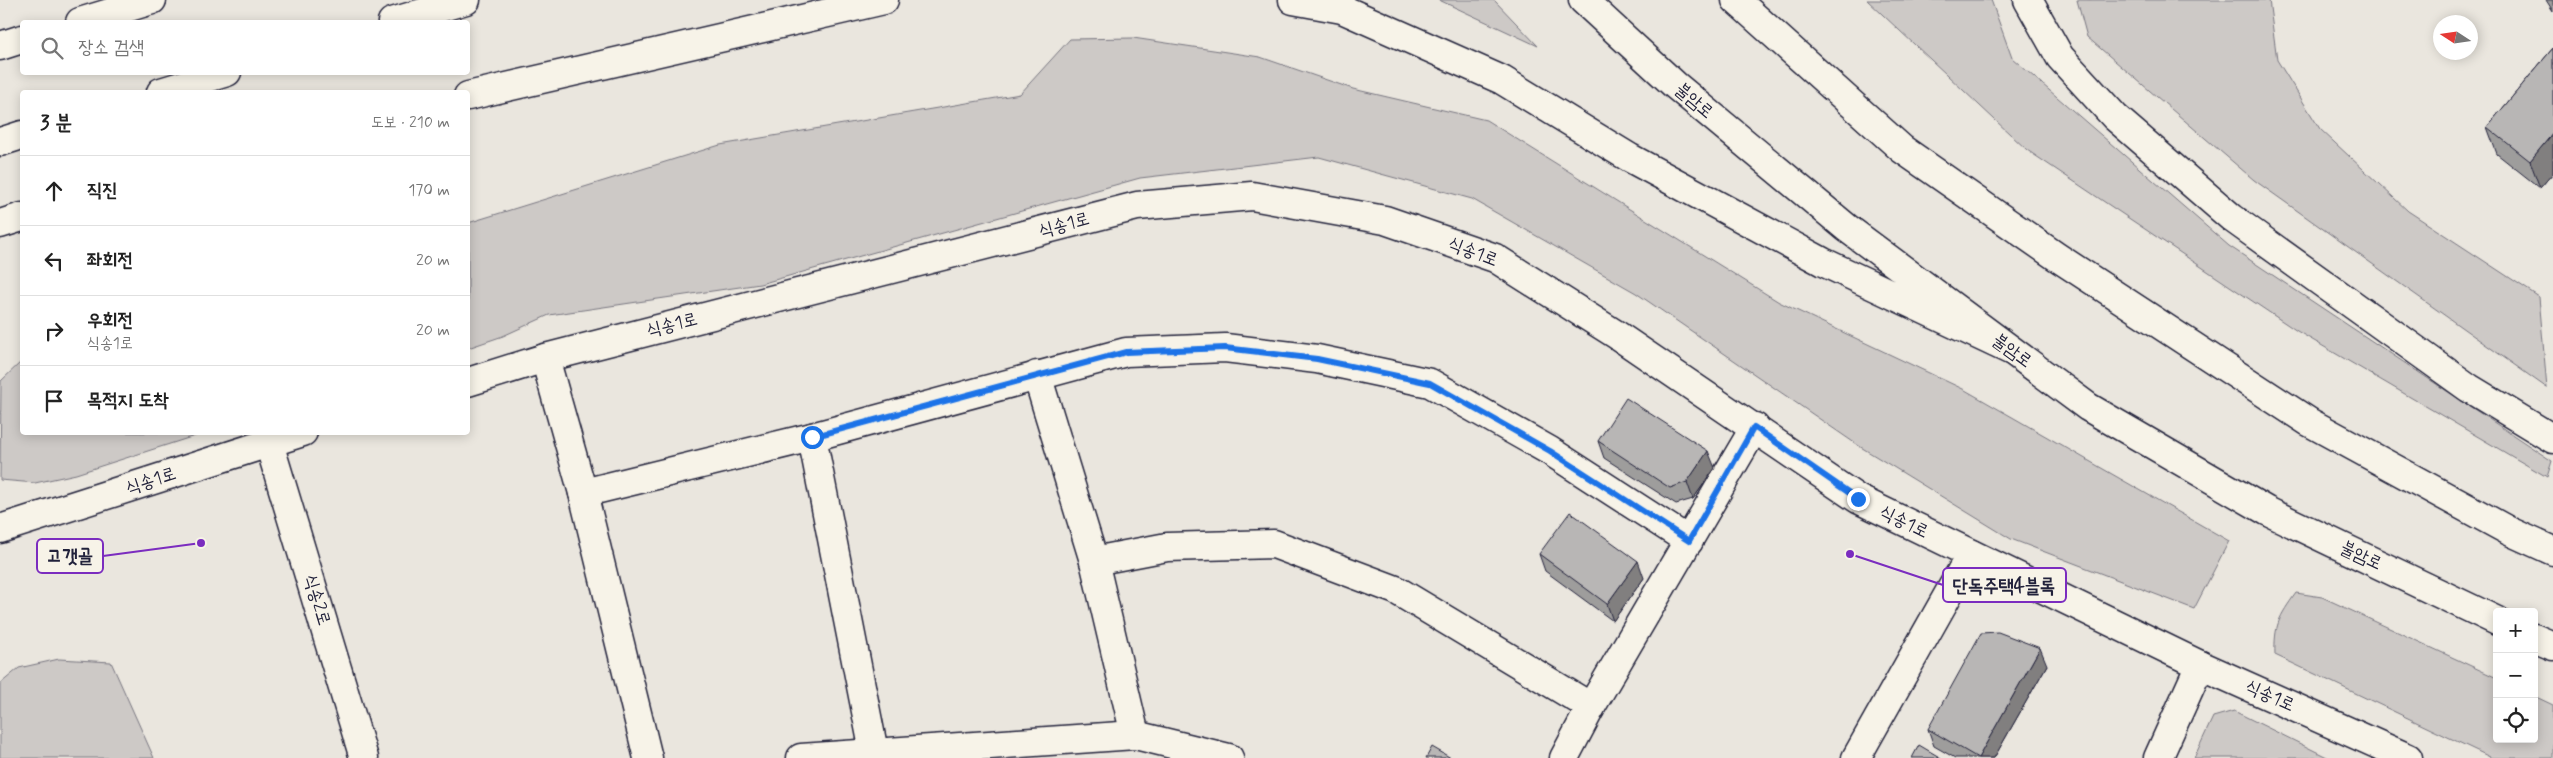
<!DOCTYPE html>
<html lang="ko">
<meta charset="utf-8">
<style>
body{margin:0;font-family:Mynerve,"Poor Story",sans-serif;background:#f6f6f6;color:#222}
.controls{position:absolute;right:15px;bottom:15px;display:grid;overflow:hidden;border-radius:5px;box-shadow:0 2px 12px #0003}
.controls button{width:45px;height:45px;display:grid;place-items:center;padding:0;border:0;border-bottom:1px solid #e0e0e0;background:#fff;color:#222;font:25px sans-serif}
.compass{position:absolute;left:2433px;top:15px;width:45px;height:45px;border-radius:50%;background:#fff;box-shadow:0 2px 12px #0003;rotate:282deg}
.stop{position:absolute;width:15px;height:15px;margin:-11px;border:4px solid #1a73e8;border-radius:50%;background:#fff}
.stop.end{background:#1a73e8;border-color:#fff;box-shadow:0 1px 5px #0008}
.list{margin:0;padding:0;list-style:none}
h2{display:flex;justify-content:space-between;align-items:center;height:65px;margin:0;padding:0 20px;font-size:21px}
h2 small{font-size:16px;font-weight:400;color:#767676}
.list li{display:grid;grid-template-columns:32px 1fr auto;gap:15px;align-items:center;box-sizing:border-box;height:70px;padding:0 20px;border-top:1px solid #e0e0e0}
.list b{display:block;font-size:19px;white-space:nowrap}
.list p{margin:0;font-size:16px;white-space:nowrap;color:#767676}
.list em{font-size:16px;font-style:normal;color:#767676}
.icon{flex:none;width:28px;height:28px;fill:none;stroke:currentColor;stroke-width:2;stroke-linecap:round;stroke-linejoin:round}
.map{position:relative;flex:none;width:2553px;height:758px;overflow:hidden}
.search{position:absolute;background:#fff;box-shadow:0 2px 12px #0003;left:20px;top:20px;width:450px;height:55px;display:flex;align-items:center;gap:12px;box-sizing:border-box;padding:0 18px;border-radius:5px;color:#767676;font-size:19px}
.panel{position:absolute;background:#fff;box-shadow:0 2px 12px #0003;left:20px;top:90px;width:450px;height:345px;border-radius:5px}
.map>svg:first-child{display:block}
.green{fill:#cdc9c6;stroke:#787680}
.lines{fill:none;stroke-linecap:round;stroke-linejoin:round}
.minor-casing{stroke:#22223b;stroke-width:31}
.tertiary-casing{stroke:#22223b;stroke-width:31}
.motorway-casing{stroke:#22223b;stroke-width:31}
.minor{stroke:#f7f3e8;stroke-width:28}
.tertiary{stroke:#f7f3e8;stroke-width:28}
.motorway{stroke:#f7f3e8;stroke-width:28}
.wall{fill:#9e9d9c;stroke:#22223b}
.shaded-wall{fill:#817f7f;stroke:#22223b}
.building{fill:#b8b6b5;stroke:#22223b}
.route{stroke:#1a73e8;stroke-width:6}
.labels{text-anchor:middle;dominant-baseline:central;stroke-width:4.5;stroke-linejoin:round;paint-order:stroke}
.street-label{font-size:18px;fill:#22223b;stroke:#f7f3e8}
.leader{fill:none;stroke:#7b2cbf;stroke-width:2}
.callout-dot{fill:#7b2cbf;stroke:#f7f3e8;stroke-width:2}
.callout{fill:#f7f3e8;stroke:#7b2cbf;stroke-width:2}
.callout-label{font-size:19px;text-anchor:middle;font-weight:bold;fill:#22223b}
</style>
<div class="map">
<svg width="2553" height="758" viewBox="0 0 2553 758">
<rect width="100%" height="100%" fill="#eae6de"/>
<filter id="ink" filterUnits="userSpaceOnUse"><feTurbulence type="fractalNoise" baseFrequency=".02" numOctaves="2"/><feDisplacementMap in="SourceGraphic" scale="10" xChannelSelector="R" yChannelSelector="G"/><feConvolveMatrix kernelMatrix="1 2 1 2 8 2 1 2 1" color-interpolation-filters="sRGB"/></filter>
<g filter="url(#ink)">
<!-- green -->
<g class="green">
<path d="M1439,0H1494L1538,46Z"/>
<path d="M1867,0H1991L2012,58L2229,246L2552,461L2547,477L2297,331L2027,150Z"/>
<path d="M2077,0H2269L2277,60L2320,129L2408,211L2539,297L2547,388L2254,180L2087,37Z"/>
<path d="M1133,38L1260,57L1353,89L1486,120L1779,302L1965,390L2229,541L2194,609L2011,539L1859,446L1636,293L1472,199L1319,157L1140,178L760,284L549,315L503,336L468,348V223L720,145L1020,94L1070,39Z"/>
<path d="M22,361V432L204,433L76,474L35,483L0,480L1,381Z"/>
<path d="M2296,593L2322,597L2497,678V739H2534V696L2553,705V758H2492L2275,655C2274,625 2279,617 2296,593Z"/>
<path d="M59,659L111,662L154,758H0V684L19,668Z"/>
<path d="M2234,711L2329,758H2194L2213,717Z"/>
</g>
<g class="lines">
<defs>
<g id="minor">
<path d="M545,358L583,493L648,758"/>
<path d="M1037,375L1094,561L1135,735"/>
<path d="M468,382L545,358L1137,206L1252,196L1385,220L1495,258L1617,335L1858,499L2200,665L2408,758"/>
<path d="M812,437L874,752"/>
<path d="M269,443L364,758"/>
<path d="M583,493L812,437L1126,352L1225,348L1317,359L1430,383L1550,451L1689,541"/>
<path d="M0,529L303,432"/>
<path d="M1094,561L1167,547L1274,544L1396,590L1591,707"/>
<path d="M801,758L1135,735L1229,758"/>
<path d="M1564,758L1591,707L1755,427"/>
<path d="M1856,758L1971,554"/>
<path d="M2158,758L2200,665"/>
</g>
<g id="tertiary">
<path d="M1583,0L1675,85L1847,228L2088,407L2267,511L2497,621"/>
<path d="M1736,0L1902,149L2057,257L2309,422L2509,531L2553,551"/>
<path d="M2534,638L2553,646"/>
</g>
<g id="motorway">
<path d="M1293,0L1342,9L1502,80L1630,158L1823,262L2010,350"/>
<path d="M2028,0L2060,57L2115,117L2232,218L2469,388L2553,439"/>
<path d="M80,22L152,0"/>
<path d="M392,22L466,0"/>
<path d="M0,46L22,39"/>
<path d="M161,92L227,72"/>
<path d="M468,96L884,0"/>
<path d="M0,142L22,135"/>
<path d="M0,224L22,217"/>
</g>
</defs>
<!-- minor casing -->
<use href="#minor" class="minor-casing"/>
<!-- tertiary casing -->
<use href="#tertiary" class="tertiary-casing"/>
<!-- motorway casing -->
<use href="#motorway" class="motorway-casing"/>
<!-- minor -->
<use href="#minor" class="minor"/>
<!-- tertiary -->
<use href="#tertiary" class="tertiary"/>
<!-- motorway -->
<use href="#motorway" class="motorway"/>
</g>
<!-- wall -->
<g class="wall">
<path d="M2546,0H2553V11Z"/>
<path d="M2553,48V173L2540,188L2497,154L2487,127Z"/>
<path d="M1598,441L1715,468L1693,499L1676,504L1604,458Z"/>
<path d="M1539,554L1644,578L1613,621L1545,571Z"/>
<path d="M2047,665L1994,758H1955L1934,746L1928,729Z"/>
</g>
<!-- shaded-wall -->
<g class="shaded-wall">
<path d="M2553,133V173L2540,188L2530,161Z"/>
<path d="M1708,451L1715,468L1693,499L1687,482Z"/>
<path d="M1638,561L1644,578L1613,621L1607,604Z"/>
<path d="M2040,648L2047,665L1994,758H1978Z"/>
</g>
<!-- building -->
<g class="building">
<path d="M2553,48V133L2530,161L2487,127Z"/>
<path d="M1626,398L1708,451L1687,482L1670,488L1598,441Z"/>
<path d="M1570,512L1638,561L1607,604L1539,554Z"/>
<path d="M1998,632L2040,648L1978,758L1928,729L1981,633Z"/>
<path d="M1919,745L1941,758H1912Z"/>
<path d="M1432,747L1451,758H1426Z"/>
</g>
</g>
<g class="lines" filter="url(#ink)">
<!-- route -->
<path class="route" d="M812,437L1126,352L1225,348L1317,359L1430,383L1550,451L1689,541L1754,427L1858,499"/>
</g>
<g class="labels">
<!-- street labels -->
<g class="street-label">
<text transform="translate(1694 101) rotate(40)">불암로</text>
<text transform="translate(1064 225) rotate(-15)">식송1로</text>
<text transform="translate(1473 252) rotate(21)">식송1로</text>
<text transform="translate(672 325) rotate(-14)">식송1로</text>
<text transform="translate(2012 351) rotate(36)">불암로</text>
<text transform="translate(151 481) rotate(-18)">식송1로</text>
<text transform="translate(1904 522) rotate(26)">식송1로</text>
<text transform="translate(2361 556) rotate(25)">불암로</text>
<text transform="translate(317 600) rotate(73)">식송2로</text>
<text transform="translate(2270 696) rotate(24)">식송1로</text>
</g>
</g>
<!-- callouts -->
<path class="leader" d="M201 543L103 556M1850 554L1943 585"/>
<g class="callout-dot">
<circle cx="201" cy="543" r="5"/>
<circle cx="1850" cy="554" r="5"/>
</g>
<g class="callout">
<rect x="37" y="539" width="66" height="34" rx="5"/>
<rect x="1943" y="568" width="123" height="34" rx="5"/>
</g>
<g class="callout-label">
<text x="70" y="562">고갯골</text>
<text x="2004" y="592">단독주택4블록</text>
</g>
</svg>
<div class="controls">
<button>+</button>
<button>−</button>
<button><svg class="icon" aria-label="locate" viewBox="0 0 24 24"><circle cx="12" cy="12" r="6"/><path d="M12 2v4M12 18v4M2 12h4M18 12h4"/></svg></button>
</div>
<svg class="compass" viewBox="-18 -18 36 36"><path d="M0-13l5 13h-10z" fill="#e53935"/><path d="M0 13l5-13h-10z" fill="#767676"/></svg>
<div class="stop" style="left:812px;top:437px"></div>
<div class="stop end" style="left:1858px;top:499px"></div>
<div class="search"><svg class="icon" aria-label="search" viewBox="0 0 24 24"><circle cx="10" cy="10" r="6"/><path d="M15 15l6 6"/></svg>장소 검색</div>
<section class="panel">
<h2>3 분<small>도보 · 210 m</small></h2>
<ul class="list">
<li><svg class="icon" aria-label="ahead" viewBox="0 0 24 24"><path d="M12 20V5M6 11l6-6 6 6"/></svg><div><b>직진</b></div><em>170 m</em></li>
<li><svg class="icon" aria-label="left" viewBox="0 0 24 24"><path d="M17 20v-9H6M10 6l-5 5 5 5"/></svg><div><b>좌회전</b></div><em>20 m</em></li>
<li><svg class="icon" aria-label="right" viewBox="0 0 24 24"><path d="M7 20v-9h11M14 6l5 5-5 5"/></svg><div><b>우회전</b><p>식송1로</p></div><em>20 m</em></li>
<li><svg class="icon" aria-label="arrive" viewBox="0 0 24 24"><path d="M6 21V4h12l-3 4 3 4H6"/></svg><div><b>목적지 도착</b></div></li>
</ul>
</section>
</div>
